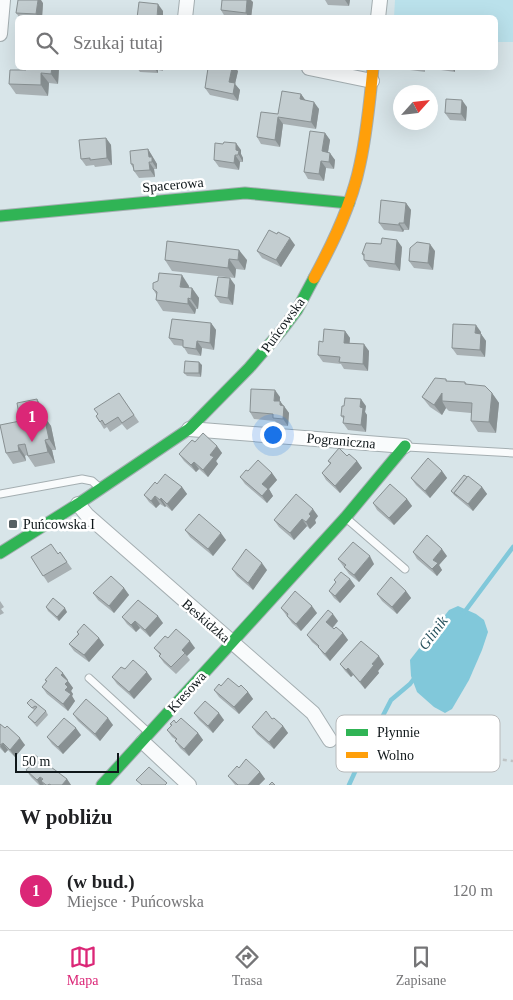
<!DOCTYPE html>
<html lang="pl">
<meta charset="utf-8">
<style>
body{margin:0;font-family:"Times New Roman",serif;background:#f6f6f6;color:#202124}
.compass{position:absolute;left:393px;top:85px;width:45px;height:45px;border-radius:50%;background:#fff;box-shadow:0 5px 20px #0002;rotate:63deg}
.scale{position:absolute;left:15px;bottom:12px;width:104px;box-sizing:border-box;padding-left:5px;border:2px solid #0f171a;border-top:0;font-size:14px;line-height:18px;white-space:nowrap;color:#0f171a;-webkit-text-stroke:4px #fff;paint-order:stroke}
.you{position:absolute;left:272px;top:434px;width:18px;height:18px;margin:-12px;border:4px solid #fff;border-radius:50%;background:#1a73e8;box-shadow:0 0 0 8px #1a73e833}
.badge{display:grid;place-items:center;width:32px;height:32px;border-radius:50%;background:#db2777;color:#fff;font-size:16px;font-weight:700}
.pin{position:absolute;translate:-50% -41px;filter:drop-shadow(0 1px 2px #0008)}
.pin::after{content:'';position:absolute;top:26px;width:18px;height:15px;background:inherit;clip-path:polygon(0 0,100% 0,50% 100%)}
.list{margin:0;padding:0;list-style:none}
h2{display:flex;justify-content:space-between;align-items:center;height:65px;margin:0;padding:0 20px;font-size:21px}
h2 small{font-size:16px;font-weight:400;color:#757577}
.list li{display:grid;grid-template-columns:32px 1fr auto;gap:15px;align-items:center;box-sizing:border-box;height:80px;padding:0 20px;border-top:1px solid #e0e0e0}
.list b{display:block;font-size:19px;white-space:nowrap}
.list p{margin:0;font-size:16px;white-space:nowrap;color:#757577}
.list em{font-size:16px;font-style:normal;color:#757577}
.icon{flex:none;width:28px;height:28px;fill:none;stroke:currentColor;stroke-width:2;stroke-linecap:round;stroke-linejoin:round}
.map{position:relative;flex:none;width:513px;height:785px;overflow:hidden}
.search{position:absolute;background:#fff;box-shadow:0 5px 20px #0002;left:15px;right:15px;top:15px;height:55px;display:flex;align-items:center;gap:12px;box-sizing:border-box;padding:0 18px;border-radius:8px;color:#757577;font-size:19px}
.sheet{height:145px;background:#fff}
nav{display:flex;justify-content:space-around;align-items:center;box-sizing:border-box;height:70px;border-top:1px solid #e0e0e0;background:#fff;font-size:14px;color:#757577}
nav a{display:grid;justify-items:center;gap:2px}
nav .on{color:#db2777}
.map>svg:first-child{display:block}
.green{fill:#bae1eb}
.water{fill:#81c8da}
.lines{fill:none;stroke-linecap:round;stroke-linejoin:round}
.stream{stroke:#81c8da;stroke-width:4.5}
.lane-casing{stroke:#a4aeb1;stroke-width:9}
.street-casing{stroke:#a4aeb1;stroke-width:16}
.fast-casing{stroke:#a4aeb1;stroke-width:13}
.slow-casing{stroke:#a4aeb1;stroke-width:13}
.path{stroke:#bfc4c5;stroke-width:2.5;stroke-dasharray:4 4;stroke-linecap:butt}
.lane{stroke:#f9fbfc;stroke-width:7}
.street{stroke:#f9fbfc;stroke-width:14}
.fast{stroke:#30b455;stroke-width:11}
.slow{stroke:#ff9f0a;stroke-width:11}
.wall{fill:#a8b0b3}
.shaded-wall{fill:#889092}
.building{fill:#c3cdd0;stroke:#889092}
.poi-dot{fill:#555f62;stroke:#fff;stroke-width:2}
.labels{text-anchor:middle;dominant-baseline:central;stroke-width:5;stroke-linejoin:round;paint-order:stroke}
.street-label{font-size:14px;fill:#0f171a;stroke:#fff}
.poi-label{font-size:14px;fill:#0f171a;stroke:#fff;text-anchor:start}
.water-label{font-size:15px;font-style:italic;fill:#27515c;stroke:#fff}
.key{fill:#fff;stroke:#b7b9ba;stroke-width:1}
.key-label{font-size:14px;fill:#0f171a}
</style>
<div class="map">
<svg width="513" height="785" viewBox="0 0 513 785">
<rect width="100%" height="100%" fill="#d8e5e9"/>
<!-- green -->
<path class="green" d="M395,0H513V42H496V18L394,17Z"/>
<!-- water -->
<path class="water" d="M458,606L476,614L484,620L488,632L482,650L469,680L452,709L445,713L434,707L417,692L411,676L410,660L449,610Z"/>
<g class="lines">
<!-- stream -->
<g class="stream">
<path d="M463,614L513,547"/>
<path d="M374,733L391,700L410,684L416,676"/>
<path d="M349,785L364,752"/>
</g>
<defs>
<g id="lane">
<path d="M407,447L513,453"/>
<path d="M0,494L82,479L92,481L100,488"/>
<path d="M346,518L405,569"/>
<path d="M89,678L148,732"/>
</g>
<g id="street">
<path d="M185,18L187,0"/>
<path d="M378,18L380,0"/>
<path d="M0,34L3,0"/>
<path d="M309,68L372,81"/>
<path d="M189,429L405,446"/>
<path d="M78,504L87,515L313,713L330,740"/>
<path d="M143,742L189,785"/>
</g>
<g id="fast">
<path d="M0,216L245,193L349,203"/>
<path d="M0,553L78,504L189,429L249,368L281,331L297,310L314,278"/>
<path d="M102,785L345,518L405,446"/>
</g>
<path id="slow" d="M314,278C333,243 352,204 360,164C367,132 370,100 373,68"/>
</defs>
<!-- lane casing -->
<use href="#lane" class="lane-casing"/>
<!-- street casing -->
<use href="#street" class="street-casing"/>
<!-- fast casing -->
<use href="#fast" class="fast-casing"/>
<!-- slow casing -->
<use href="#slow" class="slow-casing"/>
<!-- path -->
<path class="path" d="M344,741H357L513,761"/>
<!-- lane -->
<use href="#lane" class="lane"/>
<!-- street -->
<use href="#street" class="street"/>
<!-- fast -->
<use href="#fast" class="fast"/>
<!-- slow -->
<use href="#slow" class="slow"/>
</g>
<!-- wall -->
<g class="wall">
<path d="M325,0H350L349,6L328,5Z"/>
<path d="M253,2L251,18L225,17L221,10Z"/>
<path d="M43,3L42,18H20L16,13Z"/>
<path d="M59,68L58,84L49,83L48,96L16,94L9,84L26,70Z"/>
<path d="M137,68H163V71L158,70V73L140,72Z"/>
<path d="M208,68H235L238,71L235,84L240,90L238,101L210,95L205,88Z"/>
<path d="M402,68H425V72L403,69Z"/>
<path d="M439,68H455V72L441,70Z"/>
<path d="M301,94L305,100L319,109L316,129L283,124L280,147L261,144L257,137L278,114Z"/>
<path d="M467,107L466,121L450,120L445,113Z"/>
<path d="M325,133L330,140L328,152L335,160L334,169L326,168L324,181L308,179L304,172Z"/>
<path d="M106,138L111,145L112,165L95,167L94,165L86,166L81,159Z"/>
<path d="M148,149L157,164V169H154L155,177L139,178L134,171L133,168L131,164Z"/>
<path d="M241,150V154L243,158V162H240L239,170L219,167L214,160Z"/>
<path d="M406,203L411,210L409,230H404L403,232L384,230L379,223Z"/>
<path d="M167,241L247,260L245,270L236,269L235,278L172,271L165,260Z"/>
<path d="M295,245L281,267L262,258L257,251Z"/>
<path d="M402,247L400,271L369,267L364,260V257L362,254Z"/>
<path d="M435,251L433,270L414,268L409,261Z"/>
<path d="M235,285L233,305L220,303L215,296Z"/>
<path d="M189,286V288H192L199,298L198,309H196L195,314L163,311L156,300V294L153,289Z"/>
<path d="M211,323L216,330L214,350L202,348L201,356L188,354L183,346L174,345L169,338Z"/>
<path d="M345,331L350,338L349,343L369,351L368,371L344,369L341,364L323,362L318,355L323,342Z"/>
<path d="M481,332V334L486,341L485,357L457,355L452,348Z"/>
<path d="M202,365L201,377L187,376L184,373Z"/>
<path d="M446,379L447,381L465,382L467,384L492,393L499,403L496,433L478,432L471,421V413L449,411L446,408L442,415L430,407L422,397Z"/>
<path d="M119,393L139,422L127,430L122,424L110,432L107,427L104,429L96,416Z"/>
<path d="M280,397V401L283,406H284L289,413L288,426L278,425L275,421L254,419L250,412Z"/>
<path d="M366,406L365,412L367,415L366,432L348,430L343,423L344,419L341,416Z"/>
<path d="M44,410L46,419L51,426L56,450H52L55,463L35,467L27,455L25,456L26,461L13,464L6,453L20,421Z"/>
<path d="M195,442L217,446L222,453L216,461L218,464L208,477L199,469L196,472L184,461L179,454Z"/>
<path d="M347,456L357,461L362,468L340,493L326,480L322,473L330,464L328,461Z"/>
<path d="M248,471L272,473L277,480L269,489L273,496L267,503L245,484L240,477Z"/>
<path d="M442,471L447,478L430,498L416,485L411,478Z"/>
<path d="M157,484L182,487L187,494L172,511L166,506L165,507L160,504L156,508L149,502L144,495Z"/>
<path d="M482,487L487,494L473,511L454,495L451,491Z"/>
<path d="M407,499L412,506L394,525L377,510L373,503Z"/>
<path d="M318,516L315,520L316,523L310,529L307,526L294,540L279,527L274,520Z"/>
<path d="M185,530L226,540L213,556L190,537Z"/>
<path d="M60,552L72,569L48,583L31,557L58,554Z"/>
<path d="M413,552L447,556L439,565L442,570L437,576L417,559Z"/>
<path d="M338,559L374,564L359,582L349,574Z"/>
<path d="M232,569L267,570L253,590L237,576Z"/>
<path d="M350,579L355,586L340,603L334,598L329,591L336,582L334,580Z"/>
<path d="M124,588L129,595L114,613L98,600L93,593Z"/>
<path d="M406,591L411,598L397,614L382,601L377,594Z"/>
<path d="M0,601L4,607L1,609L4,613L0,615Z"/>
<path d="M46,607L67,612L59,621L48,611Z"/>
<path d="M281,608L317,613L301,631L292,623Z"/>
<path d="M122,617L163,623L150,637L140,628L136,632L127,624Z"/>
<path d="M338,621L333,628L343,633L348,640L330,661L323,654L318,647L312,642L307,635Z"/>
<path d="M77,632L99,638L104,645L89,662L74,651L69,644L78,634Z"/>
<path d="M168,638L195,648L187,656L190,660L176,674L164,663L159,656L160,655L154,648Z"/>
<path d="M340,664H384L378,671L379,673L365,689L353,675L351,677L345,671Z"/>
<path d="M125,669L152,679L134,699L117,684L112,677Z"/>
<path d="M45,680H68H67L73,688L71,691L73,694L72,696L75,701L68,711L47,694L42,687L46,682Z"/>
<path d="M221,686L239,687L248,692L253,699L239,714L219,697L214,690Z"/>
<path d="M31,699L46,711L48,715L37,727L28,717L34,710L27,703Z"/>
<path d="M194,713L224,720L213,733L199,720Z"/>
<path d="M73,714L113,725L100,741L78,721Z"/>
<path d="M272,719L283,726L288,733L274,749L257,734L252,727Z"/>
<path d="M176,723L198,733L203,740L189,756L180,748L175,741L176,740L172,737L167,730L171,726L170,724Z"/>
<path d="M0,724L25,745L15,757L8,750L5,753L0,748Z"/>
<path d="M81,735L63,754L52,744L47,737Z"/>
<path d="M30,761L67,779L71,785H39L31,777L26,770L32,763Z"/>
<path d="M239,768L260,772L265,779L259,785H235L228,776Z"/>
</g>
<!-- shaded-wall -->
<g class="shaded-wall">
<path d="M38,0H41L43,3L42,18H38L36,14Z"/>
<path d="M247,0H251L253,2L251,18H249L246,13Z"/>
<path d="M345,0H350L349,6Z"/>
<path d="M158,4L163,11V18H157Z"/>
<path d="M52,68H59L58,84L51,74Z"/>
<path d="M154,68H156L158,70V73Z"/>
<path d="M232,68H235L238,71L235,84L240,90L238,101L233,94L229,82Z"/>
<path d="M451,68H455V72Z"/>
<path d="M41,73L49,83L48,96L41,85Z"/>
<path d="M301,94L306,101L300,99Z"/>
<path d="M462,100L467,107L466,121L461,114Z"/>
<path d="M314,102L319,109L316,129L311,122Z"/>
<path d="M278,117L283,124L280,147L275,140Z"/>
<path d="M325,133L330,140L327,158L322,151Z"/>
<path d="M106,138L111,145L112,165L107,158Z"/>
<path d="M236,143L241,150V154L243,158V162L236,150Z"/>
<path d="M148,149L157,164V169L149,157Z"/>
<path d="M330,153L335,160L334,169L329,162Z"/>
<path d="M235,155L240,162L239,170L234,163Z"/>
<path d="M321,161L326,168L324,181L319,174Z"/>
<path d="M149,162L154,169L155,177L150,170Z"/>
<path d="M406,203L411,210L409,230L404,223Z"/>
<path d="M399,223L404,230L403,232L399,225Z"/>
<path d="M290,238L295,245L281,267L276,260Z"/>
<path d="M397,240L402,247L400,271L395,264Z"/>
<path d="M430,244L435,251L433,270L428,263Z"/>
<path d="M239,250L247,260L245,270L238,260Z"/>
<path d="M229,259L236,269L235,278L228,268Z"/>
<path d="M182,275L189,286L187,297L180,287Z"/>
<path d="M230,278L235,285L233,305L228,298Z"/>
<path d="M192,288L199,298L198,309L191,299Z"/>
<path d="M188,298L196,309L195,314L188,304Z"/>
<path d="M211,323L216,330L214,350L210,343Z"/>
<path d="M476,325L481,332L480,340L475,333Z"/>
<path d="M345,331L350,338L349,350L344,343Z"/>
<path d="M481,334L486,341L485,357L480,350Z"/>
<path d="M197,341L202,348L201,356L196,349Z"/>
<path d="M364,344L369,351L368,371L363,364Z"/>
<path d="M199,362L202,365L201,377L199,373Z"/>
<path d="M275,390L280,397L279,408L274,401Z"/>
<path d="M442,393V401L446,408L442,415L434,405Z"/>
<path d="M492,393L499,403L496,433L489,422Z"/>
<path d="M37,399L44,410L46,419L51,426L56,450L49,439L40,417Z"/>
<path d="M361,399L366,406L365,412L367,415L366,432L361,425L360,407Z"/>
<path d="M280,401L289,413L288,426L283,419L280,405Z"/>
<path d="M45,440L52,450L55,463L48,452Z"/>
<path d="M18,445L25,456L26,461L19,451Z"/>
<path d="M217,446L222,453L216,461L218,464L208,477L203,470L210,455Z"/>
<path d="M357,461L362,468L340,493L335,486Z"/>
<path d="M194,462L199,469L196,472L191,465Z"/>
<path d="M442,471L447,478L430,498L425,491Z"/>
<path d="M272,473L277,480L269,489L273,496L267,503L262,496V484Z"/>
<path d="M182,487L187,494L172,511L167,504Z"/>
<path d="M482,487L487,494L473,511L468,504Z"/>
<path d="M155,496L160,504L156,508L151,501Z"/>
<path d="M161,498L166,506L165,507L160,500Z"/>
<path d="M407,499L412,506L394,525L389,518Z"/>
<path d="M313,509L318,516L315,520L316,523L310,529L306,522L309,514Z"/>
<path d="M302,519L307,526L294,540L290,533Z"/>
<path d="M221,533L226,540L213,556L208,549Z"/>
<path d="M442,549L447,556L439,565L442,570L437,576L432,569L433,560Z"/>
<path d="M370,556L374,564L359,582L354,575Z"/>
<path d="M262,563L267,570L253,590L248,583Z"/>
<path d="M350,579L355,586L340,603L335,596Z"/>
<path d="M124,588L129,595L114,613L109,606Z"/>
<path d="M406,591L411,598L397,614L392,607Z"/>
<path d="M312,606L317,613L301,631L296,624Z"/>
<path d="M65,608L67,612L59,621L57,617Z"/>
<path d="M333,614L338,621L331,629L326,622Z"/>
<path d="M158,616L163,623L150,637L145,630Z"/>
<path d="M135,621L140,628L136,632L131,625Z"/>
<path d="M343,633L348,640L330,661L325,654Z"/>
<path d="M99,638L104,645L89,662L84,655Z"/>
<path d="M190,641L195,648L187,656L182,650Z"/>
<path d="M379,656L384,664L378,671L379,673L365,689L360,682L372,664Z"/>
<path d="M348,668L353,675L351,677L346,670Z"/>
<path d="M147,672L152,679L134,699L129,692Z"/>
<path d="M63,673L68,680L66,682L61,675Z"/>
<path d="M68,681L73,688L71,691L73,694L72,696L75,701L68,711L63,704L65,690V684Z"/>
<path d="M248,692L253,699L239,714L234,707Z"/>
<path d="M219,713L224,720L213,733L208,726Z"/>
<path d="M108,718L113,725L100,741L95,734Z"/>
<path d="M283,726L288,733L274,749L269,742Z"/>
<path d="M76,728L81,735L63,754L58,747Z"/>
<path d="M198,733L203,740L189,756L184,749Z"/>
<path d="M20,738L25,745L15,757L10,750Z"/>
<path d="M3,743L8,750L5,753L0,746Z"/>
<path d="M260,772L265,779L259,785H248Z"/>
<path d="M40,777L45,784L41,781L44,785H40L37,780Z"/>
<path d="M67,779L71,785H62Z"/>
</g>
<!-- building -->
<g class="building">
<path d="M18,0H38L36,14L16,13Z"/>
<path d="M222,0H247L246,13L221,10Z"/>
<path d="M139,2L158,4L157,18H137Z"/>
<path d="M26,68H52L51,74L41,73V85L9,84L10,70H26Z"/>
<path d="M208,68H232L229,82L235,83L233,94L205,88Z"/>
<path d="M282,91L301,94L300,99L314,102L311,122L278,117L275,140L257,137L261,112L278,114Z"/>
<path d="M446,99L462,100L461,114L445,113Z"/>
<path d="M310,131L325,133L322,151L330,153L329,162L321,161L319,174L304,172Z"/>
<path d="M106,138L107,158L90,160V158L81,159L79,140Z"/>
<path d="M224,142L236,143V150L239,151L238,155H235L234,163L214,160L215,143L223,144Z"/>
<path d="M148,149L149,157H152V162H149L150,170L134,171L133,164H131L130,151Z"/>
<path d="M381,200L406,203L404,223H399V225L379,223Z"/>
<path d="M269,230L277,234L278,232L290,238L276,260L257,251Z"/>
<path d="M382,238L397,240L395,264L364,260V254H362L366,243L381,244Z"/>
<path d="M167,241L239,250L238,260L229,259L228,268L165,260Z"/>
<path d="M417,242L430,244L428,263L409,261L410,248Z"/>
<path d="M159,273L182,275L180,287L192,288L191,299L188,298V304L156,300L157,292L153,289V283L158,281Z"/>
<path d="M218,277L230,278L228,298L215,296Z"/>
<path d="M172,319L211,323L210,343L197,341L196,349L183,347V340L169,338Z"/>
<path d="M453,324L476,325L475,333L481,334L480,350L452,348Z"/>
<path d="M324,329L345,331L344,343L364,344L363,364L339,362L340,357L318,355L319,341L323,342Z"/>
<path d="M185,361L199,362V373H184Z"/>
<path d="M435,378L446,379V381L465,382V384L485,386L492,393L489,422L471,421L472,403L442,401V393L434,405L422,397Z"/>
<path d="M251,389L275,390L274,401H280V405L284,406L283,419L273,418V414L250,412Z"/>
<path d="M119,393L134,415L122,423L118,417L105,425L102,420L100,422L96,416L98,414L94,409Z"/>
<path d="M345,398L361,399L360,407L363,408L361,425L343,423L344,416H341L342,406H344Z"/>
<path d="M37,399L40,417L44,416L49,439L45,440L48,452L28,456L25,444L18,445L19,451L6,453L0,425L20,421L17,403Z"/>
<path d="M203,433L217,446L210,455L214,457L203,470L194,462L191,465L179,454L192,440L195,442Z"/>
<path d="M339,448L347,456L349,454L357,461L335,486L322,473L331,463L328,461Z"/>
<path d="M428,458L442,471L425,491L411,478Z"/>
<path d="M258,460L272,473L262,484L268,489L262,496L240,477L246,470L248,471Z"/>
<path d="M165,474L182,487L167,504L161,498L160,500L155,496L151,501L144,495L155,482L157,484Z"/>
<path d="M464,475L467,477L454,493L457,496L451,491Z"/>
<path d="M468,476L482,487L468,504L454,493Z"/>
<path d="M390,484L407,499L389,518L373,503Z"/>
<path d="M296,494L313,509L309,514L311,516L306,522L302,519L290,533L274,520Z"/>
<path d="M199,514L221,533L208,549L185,530Z"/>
<path d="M427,535L442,549L433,560L438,563L432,569L413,552Z"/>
<path d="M353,542L370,556L354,575L344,567L346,565L338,559Z"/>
<path d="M51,544L58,554L60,552L67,562L43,576L31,557Z"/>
<path d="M246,549L262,563L248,583L232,569Z"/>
<path d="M341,572L350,579L335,596L329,591L336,582L334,580Z"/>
<path d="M111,576L124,588L109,606L93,593Z"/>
<path d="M391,577L406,591L392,607L377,594Z"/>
<path d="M295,591L312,606L296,624L287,616L288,614L281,608Z"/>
<path d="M53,598L65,608L57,617L46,607Z"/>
<path d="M138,600L158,616L145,630L135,621L131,625L122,617Z"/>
<path d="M328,610L333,614L326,622L334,629L336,627L343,633L325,654L318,647L319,646L307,635Z"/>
<path d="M84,624L99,638L84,655L69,644L79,634L77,632Z"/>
<path d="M176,629L190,641L182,650L185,653L171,667L159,656L161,654L154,648L165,636L168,638Z"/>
<path d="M361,641L379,656L372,664L374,665L360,682L348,668L346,670L340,664Z"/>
<path d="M133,660L147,672L129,692L112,677L121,667L125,669Z"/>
<path d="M56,667L63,673L61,675L68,681L65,684L68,687L65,690L71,694L63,704L42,687L47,681L45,680Z"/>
<path d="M228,678L239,687L241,685L248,692L234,707L214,690L219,684L221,686Z"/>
<path d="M31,699L46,711L35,723L28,717L37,707L35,706L32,708L27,703Z"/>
<path d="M86,699L108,718L95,734L73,714Z"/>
<path d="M205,701L219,713L208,726L194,713Z"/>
<path d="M266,711L272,719L274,718L283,726L269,742L252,727Z"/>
<path d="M64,718L76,728L58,747L47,737Z"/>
<path d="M181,718L198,733L184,749L175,741L177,739L167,730L172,725L170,724L174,720L176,723Z"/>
<path d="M0,724L5,728L7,726L20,738L10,750L3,743L0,745Z"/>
<path d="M35,755L67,779L62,785H51L49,784L48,785H46L41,781L43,779L40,777L37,780L26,770L33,762L30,761Z"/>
<path d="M246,759L260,772L248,785H238L228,776L237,766L239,768Z"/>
<path d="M149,767L167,783L165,785H142L136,780Z"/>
<path d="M272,782L275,785H269Z"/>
</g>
<!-- markers -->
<rect class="poi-dot" x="8" y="519" width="10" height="10" rx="2.5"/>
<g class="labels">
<!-- street labels -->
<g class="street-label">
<text transform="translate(173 185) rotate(-5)">Spacerowa</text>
<text transform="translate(283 325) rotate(-54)">Puńcowska</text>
<text transform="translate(341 441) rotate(5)">Pograniczna</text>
<text transform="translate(206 621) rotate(41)">Beskidzka</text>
<text transform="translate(187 692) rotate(-48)">Kresowa</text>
</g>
<!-- poi labels -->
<g class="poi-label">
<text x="23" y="524">Puńcowska I</text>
</g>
<!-- water labels -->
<g class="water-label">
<text transform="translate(433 633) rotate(-53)">Glinik</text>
</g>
</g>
<!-- legend -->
<rect x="336" y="715" width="164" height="57" rx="8" class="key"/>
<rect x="346" y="729" width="22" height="7" fill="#30b455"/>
<rect x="346" y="752" width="22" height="6" fill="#ff9f0a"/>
<g class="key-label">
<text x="377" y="737">Płynnie</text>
<text x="377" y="760">Wolno</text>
</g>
</svg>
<svg class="compass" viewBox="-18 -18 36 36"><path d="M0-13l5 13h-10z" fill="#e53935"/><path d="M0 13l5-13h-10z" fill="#757577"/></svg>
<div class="scale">50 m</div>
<div class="you"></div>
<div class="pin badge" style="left:32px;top:442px">1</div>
<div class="search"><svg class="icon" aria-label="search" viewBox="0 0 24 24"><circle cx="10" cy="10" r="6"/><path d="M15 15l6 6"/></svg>Szukaj tutaj</div>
</div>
<section class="sheet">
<h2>W pobliżu<small></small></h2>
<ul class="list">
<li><span class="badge">1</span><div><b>(w bud.)</b><p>Miejsce · Puńcowska</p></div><em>120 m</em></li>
</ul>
</section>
<nav>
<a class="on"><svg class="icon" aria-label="map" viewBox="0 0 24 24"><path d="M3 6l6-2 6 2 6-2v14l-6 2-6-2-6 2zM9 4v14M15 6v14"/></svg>Mapa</a>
<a><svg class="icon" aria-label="directions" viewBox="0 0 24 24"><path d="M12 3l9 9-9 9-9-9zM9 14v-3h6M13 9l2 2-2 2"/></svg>Trasa</a>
<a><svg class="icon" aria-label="saved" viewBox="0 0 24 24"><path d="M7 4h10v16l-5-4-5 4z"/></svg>Zapisane</a>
</nav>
